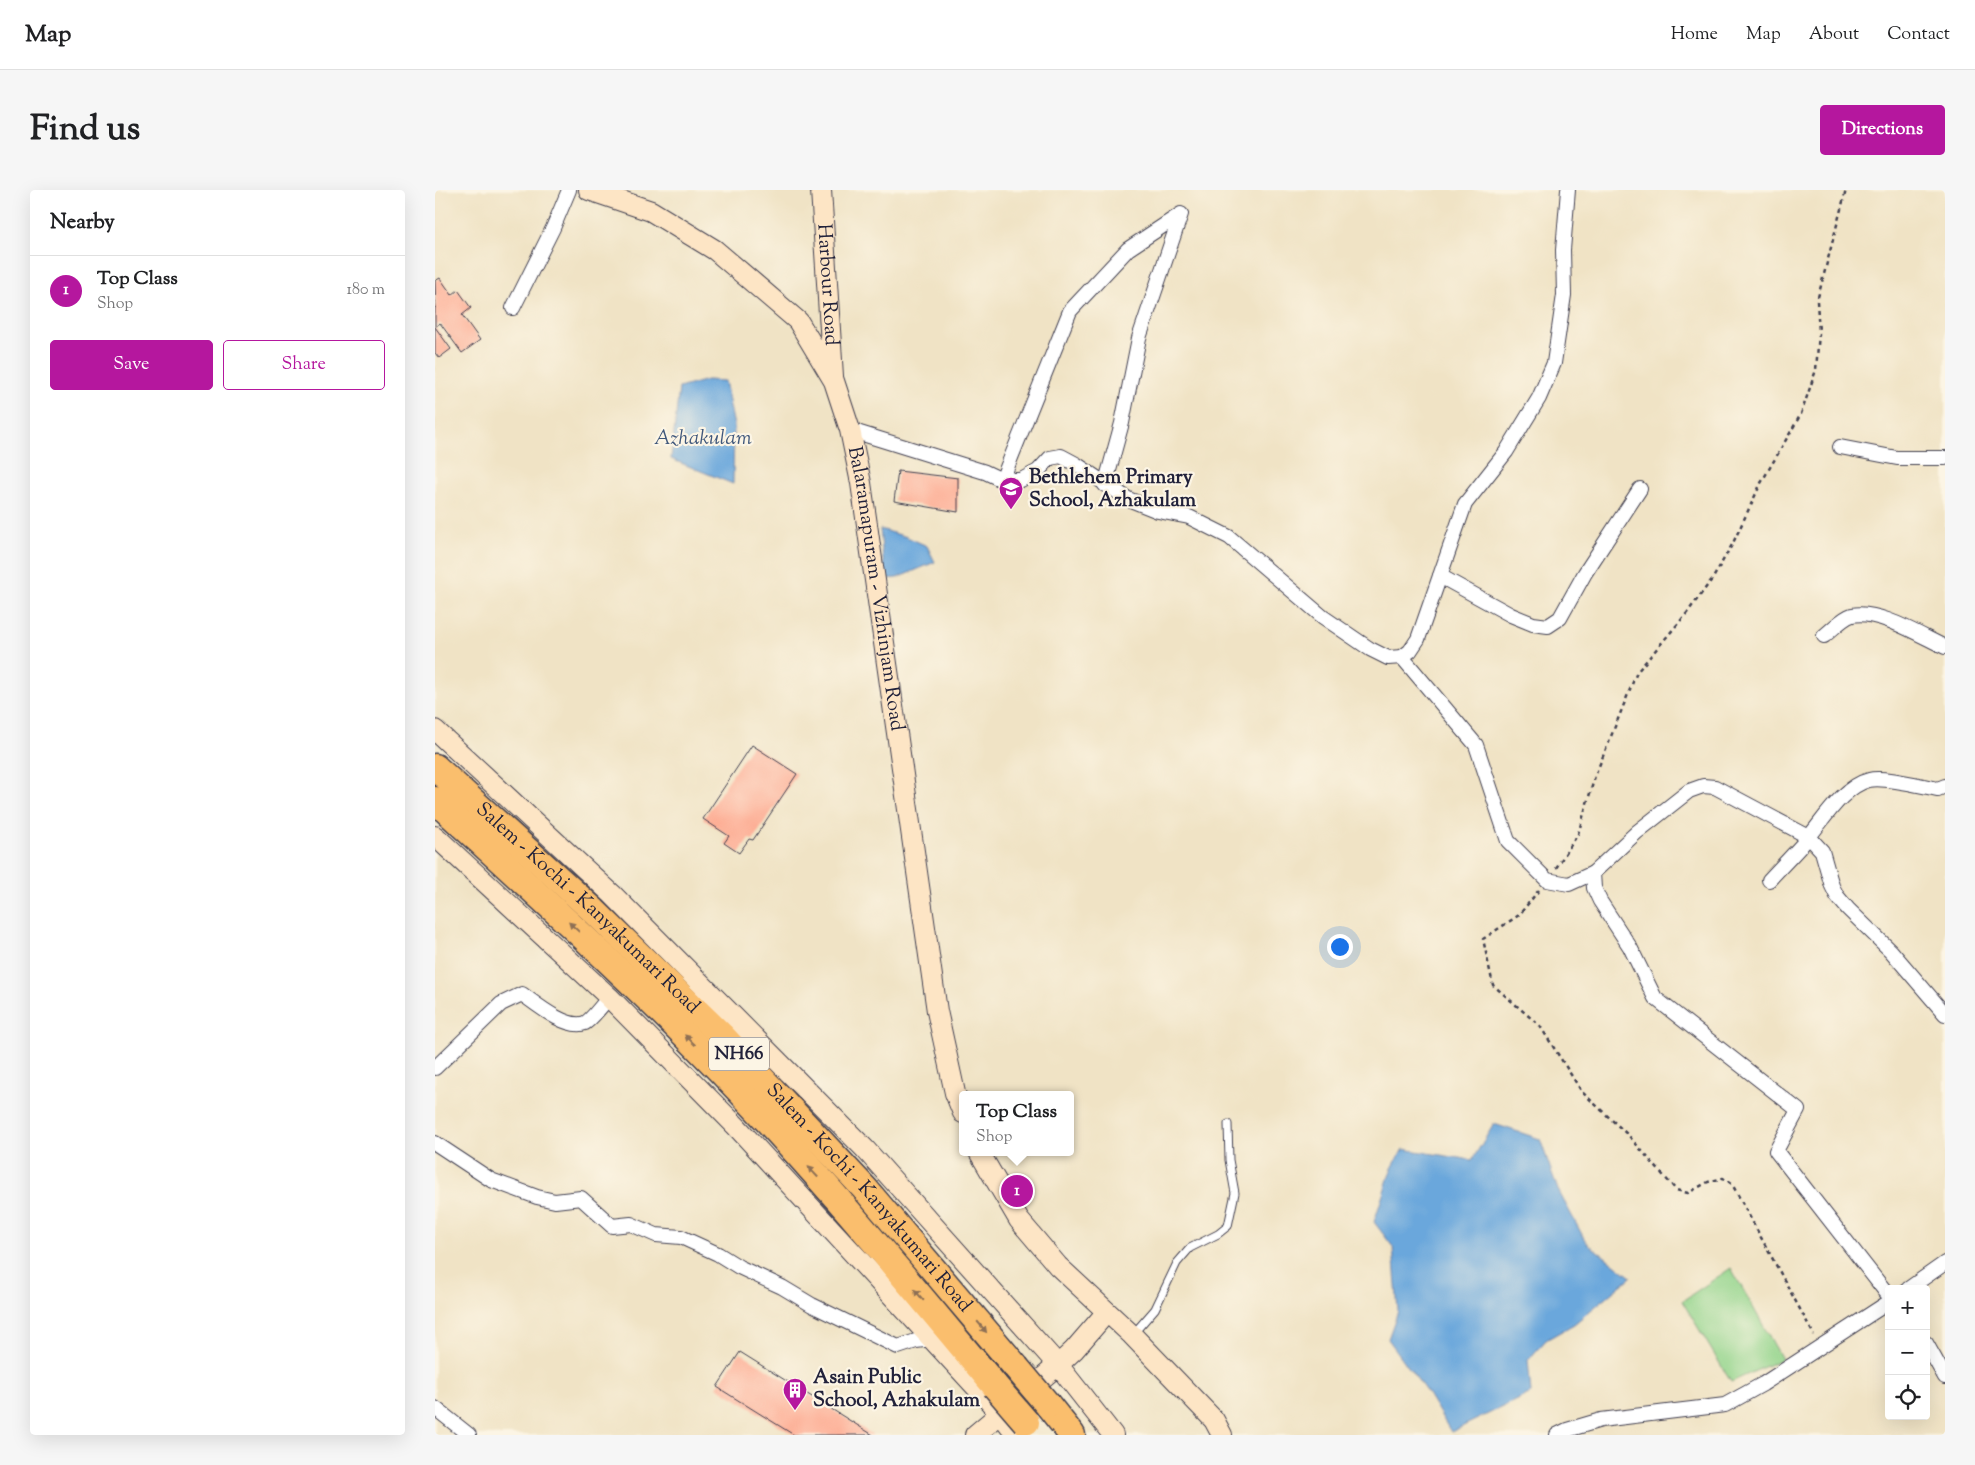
<!DOCTYPE html>
<meta charset="utf-8">
<style>
body{margin:0;font-family:"Sorts Mill Goudy",serif;background:#f6f6f6;color:#202124}
.controls{position:absolute;right:15px;bottom:15px;display:grid;overflow:hidden;border-radius:5px;box-shadow:0 5px 20px #0002}
.controls button{width:45px;height:45px;display:grid;place-items:center;padding:0;border:0;border-bottom:1px solid #e0e0e0;background:#fff;color:#202124;font:25px sans-serif}
.you{position:absolute;left:904px;top:756px;width:18px;height:18px;margin:-12px;border:4px solid #fff;border-radius:50%;background:#1a73e8;box-shadow:0 0 0 8px #1a73e833}
.badge{display:grid;place-items:center;width:32px;height:32px;border-radius:50%;background:#b5179e;color:#fff;font-size:16px;font-weight:700}
.pin{position:absolute;translate:-50% -50%;border:2px solid #fff;box-shadow:0 1px 5px #0006}
.popup{position:absolute;left:524px;top:901px;width:115px;height:65px;box-sizing:border-box;display:grid;place-content:center;border-radius:5px;background:#fff;filter:drop-shadow(0 1px 4px #0005);font-size:16px;white-space:nowrap;color:#757577}
.popup b{font-size:19px;color:#202124}
.popup::after{content:'';position:absolute;left:50%;top:100%;margin-left:-10px;border:10px solid transparent;border-top-color:#fff}
.list{margin:0;padding:0;list-style:none}
h2{display:flex;justify-content:space-between;align-items:center;height:65px;margin:0;padding:0 20px;font-size:21px}
h2 small{font-size:16px;font-weight:400;color:#757577}
.list li{display:grid;grid-template-columns:32px 1fr auto;gap:15px;align-items:center;box-sizing:border-box;height:70px;padding:0 20px;border-top:1px solid #e0e0e0}
.list b{display:block;font-size:19px;white-space:nowrap}
.list p{margin:0;font-size:16px;white-space:nowrap;color:#757577}
.list em{font-size:16px;font-style:normal;color:#757577}
.actions{display:flex;gap:10px;padding:15px 20px}
.actions a{flex:1;padding:11px 0;border:1px solid #b5179e;border-radius:5px;text-align:center;font-size:18px;color:#b5179e}
.actions .main{background:#b5179e;color:#fff}
.icon{flex:none;width:28px;height:28px;fill:none;stroke:currentColor;stroke-width:2;stroke-linecap:round;stroke-linejoin:round}
.map{position:relative;flex:none;width:1510px;height:1245px;overflow:hidden;border-radius:5px}
header{display:flex;align-items:center;gap:30px;box-sizing:border-box;height:70px;padding:0 25px;background:#fff;border-bottom:1px solid #e0e0e0}
header strong{font-size:24px}
nav{display:flex;gap:28px;margin-inline-start:auto;font-size:18px}
.intro{display:flex;align-items:center;justify-content:space-between;box-sizing:border-box;height:120px;padding:0 30px}
h1{margin:0;font-size:35px}
.button{padding:12px 22px;border-radius:5px;background:#b5179e;color:#fff;font-size:18px;font-weight:700}
main{display:flex;gap:30px;padding:0 30px}
aside{flex:1;background:#fff;border-radius:5px;box-shadow:0 5px 20px #0002}
.map>svg:first-child{display:block}
.green{fill:#93d48b;stroke:#5a7b63}
.water{fill:#6aa7dc;stroke:#46648c}
.building{fill:#fdab92}
.lines{fill:none;stroke-linecap:round;stroke-linejoin:round}
.lane-casing{stroke:#413f50;stroke-width:9}
.street-casing{stroke:#413f50;stroke-width:16}
.secondary-casing{stroke:#413f50;stroke-width:22}
.highway-casing{stroke:#413f50;stroke-width:29}
.path{stroke:#413f50;stroke-width:2.5;stroke-dasharray:4 4;stroke-linecap:butt}
.lane{stroke:#fff;stroke-width:7}
.street{stroke:#fff;stroke-width:14}
.secondary{stroke:#fde5c5;stroke-width:20}
.highway{stroke:#fabe6d;stroke-width:26}
.highway-bridge-casing{stroke:#413f50;stroke-width:29;stroke-linecap:butt}
.highway-bridge{stroke:#fabe6d;stroke-width:26}
.oneway{fill:#8e7054}
.labels{text-anchor:middle;dominant-baseline:central;stroke-width:4.5;stroke-linejoin:round;paint-order:stroke}
.shield{fill:#fcf5e5;stroke:#63616e;stroke-width:1}
.shield-label{font-size:19px;font-weight:bold;fill:#22223b}
.street-label{font-size:20px;fill:#22223b;stroke:#fcf5e5}
.poi-label{font-size:20px;font-weight:bold;fill:#22223b;stroke:#fcf5e5;text-anchor:start}
.water-label{font-size:21px;font-style:italic;fill:#3f577b;stroke:#fcf5e5}
</style>
<header>
<strong>Map</strong>
<nav><a>Home</a><a>Map</a><a>About</a><a>Contact</a></nav>
</header>
<div class="intro"><h1>Find us</h1><a class="button">Directions</a></div>
<main>
<aside>
<h2>Nearby<small></small></h2>
<ul class="list">
<li><span class="badge">1</span><div><b>Top Class</b><p>Shop</p></div><em>180 m</em></li>
</ul>
<div class="actions"><a class="main">Save</a><a>Share</a></div>
</aside>
<div class="map">
<svg width="1510" height="1245" viewBox="0 0 1510 1245">
<rect width="100%" height="100%" fill="#fcf5e5"/>
<filter id="ink" filterUnits="userSpaceOnUse"><feTurbulence type="fractalNoise" baseFrequency=".02" numOctaves="2"/><feDisplacementMap in="SourceGraphic" scale="10" xChannelSelector="R" yChannelSelector="G"/><feConvolveMatrix kernelMatrix="1 2 1 2 8 2 1 2 1" color-interpolation-filters="sRGB"/></filter>
<filter id="wash" filterUnits="userSpaceOnUse"><feTurbulence type="fractalNoise" baseFrequency=".0096" numOctaves="4" result="noise"/><feDisplacementMap in="SourceGraphic" scale="20" xChannelSelector="R" yChannelSelector="G"/><feGaussianBlur stdDeviation="1.12" result="paint"/><feColorMatrix in="noise" values="0 0 0 0 0 0 0 0 0 0 0 0 0 0 0 0 0 1.4 0 .05"/><feComposite in="paint" operator="in"/></filter>
<g filter="url(#wash)">
<rect width="100%" height="100%" fill="#f0e3c5"/>
<!-- green -->
<path class="green" d="M1296,1078L1347,1169L1296,1192L1247,1111Z"/>
<!-- water -->
<g class="water">
<path d="M272,190L290,191L299,236L298,294L236,269L244,198Z"/>
<path d="M445,339L472,347L492,356L500,372L462,388L450,389Z"/>
<path d="M1059,934L1105,949L1123,1000L1151,1052L1196,1087L1139,1134L1111,1150L1093,1170L1096,1203L1016,1242L993,1204L953,1149L963,1121L958,1057L939,1032L956,980L968,959L1037,970Z"/>
</g>
<g id="blocks">
<!-- building -->
<g class="building">
<path d="M5,88L17,105L23,100L36,118L27,125L45,150L27,163L5,133L0,137L16,159L4,168L0,163V118L1,117L0,91Z"/>
<path d="M463,281L523,288V322L459,311Z"/>
<path d="M317,555L362,584L318,650L314,649L304,663L289,653L294,646L268,629Z"/>
<path d="M305,1162L438,1245H359L282,1197Z"/>
</g>
</g>
</g>
<g filter="url(#ink)">
<use href="#blocks" fill-opacity="0" stroke="#413f50" stroke-width="1"/>
<g class="lines">
<defs>
<path id="lane" d="M699,1143L720,1119L742,1073L755,1058L783,1044L793,1036L800,1003L794,970L793,934"/>
<g id="street">
<path d="M78,118L118,38L134,0"/>
<path d="M415,240L550,282L567,290H586L603,281L615,268L626,266L641,274L693,309L723,321L754,327L794,347L888,427L935,459L953,468L967,467L975,461L983,449L1030,314L1071,262L1104,208L1119,173L1129,105L1128,60L1133,0"/>
<path d="M1405,257L1462,268H1510"/>
<path d="M567,290L635,121L693,59L746,24L704,148L687,233L670,295"/>
<path d="M1005,386L1076,425L1098,434L1113,436L1125,428L1150,383L1205,299"/>
<path d="M1389,446C1397,440 1407,428 1417,425C1443,419 1486,446 1510,457"/>
<path d="M967,467L1041,555L1073,651L1112,690L1134,694L1158,683"/>
<path d="M1334,690C1347,676 1361,662 1373,648C1389,629 1409,596 1434,590C1449,586 1486,596 1503,599L1510,596"/>
<path d="M0,878L66,814L87,804C101,814 132,840 150,833C156,830 169,813 174,807"/>
<path d="M0,953L56,990L102,1007L120,1011L146,1008L177,1036L196,1034L221,1045L246,1047L283,1064L304,1077L347,1097L377,1115L463,1157L481,1151L497,1149"/>
<path d="M1473,1099L1510,1073"/>
<path d="M1454,1106L1341,961L1363,920L1220,808L1195,757L1165,711L1159,698L1158,683L1202,642L1254,601L1268,596L1280,597L1374,647L1387,661L1397,696L1402,706L1413,719L1456,761L1510,824"/>
<path d="M1491,1153L1510,1187"/>
<path d="M0,1218L34,1245"/>
<path d="M1122,1245L1132,1240L1166,1230L1290,1215L1328,1194L1454,1112"/>
</g>
<g id="secondary">
<path id="s1" d="M154,0L216,21L280,60L363,131L399,191L415,240L426,293L502,821L520,903L528,923"/>
<path id="s2" d="M386,0L398,186"/>
<path d="M0,540L177,704L430,959L623,1175L678,1245"/>
<path d="M0,646L174,807L301,936L565,1223L582,1245"/>
<path d="M544,962L584,1030L623,1076L697,1145L779,1230L787,1245"/>
<path d="M540,1245L623,1175L639,1160L671,1123"/>
</g>
<g id="highway">
<path id="s3" d="M0,577L159,721L286,845L431,1000L581,1177"/>
<path d="M0,610C90,693 181,775 267,862C371,967 465,1082 560,1196"/>
<path d="M613,1215L637,1245"/>
</g>
</defs>
<!-- lane casing -->
<use href="#lane" class="lane-casing"/>
<!-- street casing -->
<use href="#street" class="street-casing"/>
<!-- secondary casing -->
<use href="#secondary" class="secondary-casing"/>
<!-- highway casing -->
<use href="#highway" class="highway-casing"/>
<!-- path -->
<g class="path">
<path d="M1121,678L1143,644L1160,586L1202,482L1252,423L1278,388L1298,353L1326,293L1366,224L1381,180L1384,143L1382,111L1411,0"/>
<path d="M1104,700L1084,725L1048,749L1058,795L1105,836L1147,902L1194,946L1241,1000L1253,1003L1273,992L1288,988L1297,994L1379,1145"/>
</g>
<!-- lane -->
<use href="#lane" class="lane"/>
<!-- street -->
<use href="#street" class="street"/>
<!-- secondary -->
<use href="#secondary" class="secondary"/>
<!-- highway -->
<use href="#highway" class="highway"/>
<defs>
<g id="highway-bridge">
<path d="M581,1177L613,1215"/>
<path d="M560,1196L591,1232"/>
</g>
</defs>
<!-- highway-bridge casing -->
<use href="#highway-bridge" class="highway-bridge-casing"/>
<!-- highway-bridge -->
<use href="#highway-bridge" class="highway-bridge"/>
</g>
<!-- one-way arrows -->
<defs><path id="oneway-solid" d="M-6-.8H1V-3.2L6.5 0L1 3.2V.8H-6Z" transform="scale(1.25)"/></defs>
<g class="oneway">
<use href="#oneway-solid" transform="translate(139 737) rotate(-137)"/>
<use href="#oneway-solid" transform="translate(255 850) rotate(-136)"/>
<use href="#oneway-solid" transform="translate(378 982) rotate(-133)"/>
<use href="#oneway-solid" transform="translate(484 1105) rotate(-130)"/>
<use href="#oneway-solid" transform="translate(547 1137) rotate(50)"/>
</g>
</g>
<!-- icons -->
<defs>
<symbol id="school-pin" viewBox="-11 -11 22 30"><path d="M0 17L-7.5 6A9.5 9.5 0 1 1 7.5 6Z" fill="#b5179e" stroke="#fcf5e5"/><path d="M0-5L7-2L0 1L-7-2ZM-4 1L0 2.5L4 1V4Q0 6-4 4Z" fill="#fff"/></symbol>
<symbol id="building-pin" viewBox="-11 -11 22 30"><path d="M0 17L-7.5 6A9.5 9.5 0 1 1 7.5 6Z" fill="#b5179e" stroke="#fcf5e5"/><path d="M-4-6H4V6H1V3H-1V6H-4ZM-2.5-4.3h1.7v1.8h-1.7ZM.8-4.3h1.7v1.8H.8ZM-2.5-1h1.7V.8h-1.7ZM.8-1h1.7V.8H.8Z" fill="#fff"/></symbol>
</defs>
<g fill-rule="evenodd">
<use href="#school-pin" x="562" y="285" width="28" height="38"/>
<use href="#building-pin" x="346" y="1186" width="28" height="38"/>
</g>
<g class="labels">
<!-- shield labels -->
<rect class="shield" x="274" y="847.5" width="60" height="33" rx="4"/>
<g class="shield-label">
<text x="304" y="864">NH66</text>
</g>
<!-- street labels -->
<g class="street-label">
<text stroke="none"><textPath href="#s2" startOffset="95">Harbour Road</textPath></text>
<text stroke="none"><textPath href="#s1" startOffset="532">Balaramapuram - Vizhinjam Road</textPath></text>
<text stroke="none"><textPath href="#s3" startOffset="208">Salem - Kochi - Kanyakumari Road</textPath></text>
<text stroke="none"><textPath href="#s3" startOffset="612">Salem - Kochi - Kanyakumari Road</textPath></text>
</g>
<!-- poi labels -->
<g class="poi-label">
<text x="594" y="288">Bethlehem Primary<tspan x="594" dy="23">School, Azhakulam</tspan></text>
<text x="378" y="1188">Asain Public<tspan x="378" dy="23">School, Azhakulam</tspan></text>
</g>
<!-- water labels -->
<g class="water-label">
<text x="268" y="249">Azhakulam</text>
</g>
</g>
</svg>
<div class="controls">
<button>+</button>
<button>−</button>
<button><svg class="icon" aria-label="locate" viewBox="0 0 24 24"><circle cx="12" cy="12" r="6"/><path d="M12 2v4M12 18v4M2 12h4M18 12h4"/></svg></button>
</div>
<div class="you"></div>
<div class="pin badge" style="left:582px;top:1001px">1</div>
<div class="popup"><b>Top Class</b>Shop</div>
</div>
</main>
